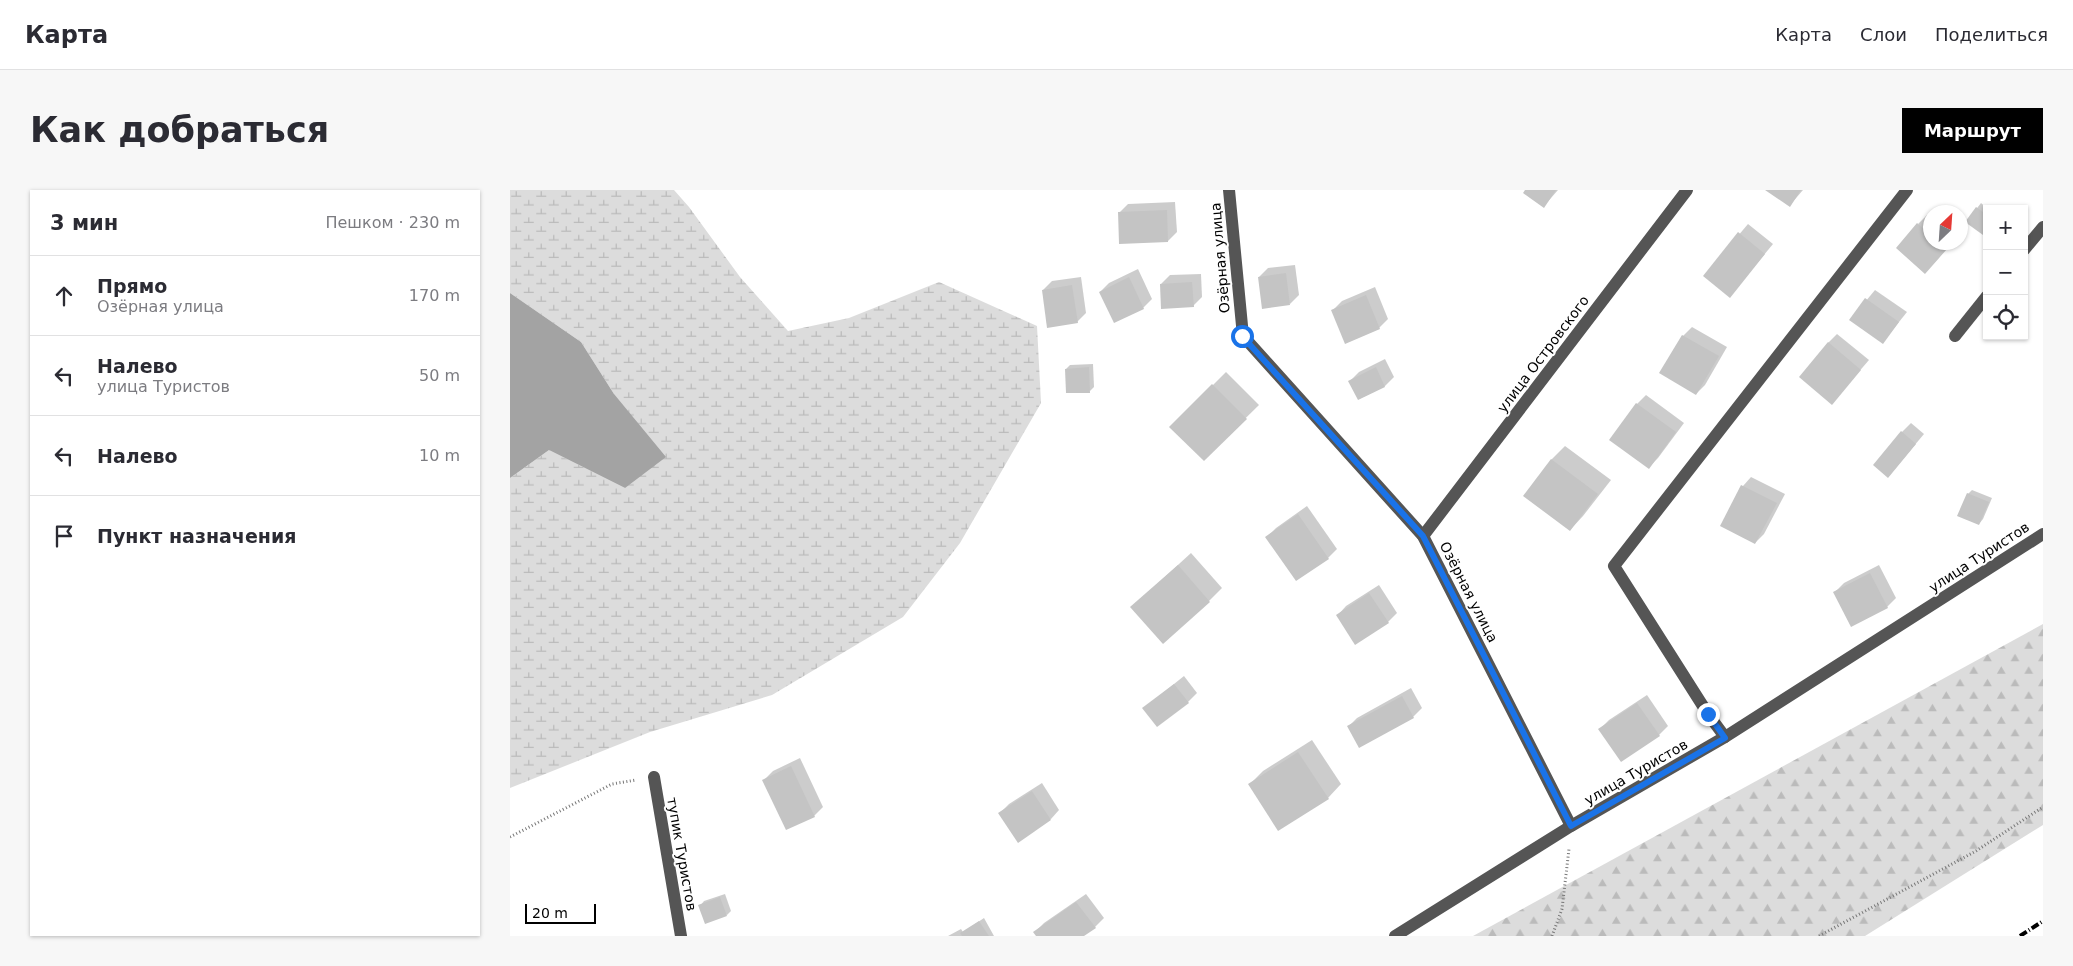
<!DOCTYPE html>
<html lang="ru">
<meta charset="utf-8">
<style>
body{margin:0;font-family:"DejaVu Sans",sans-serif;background:#f7f7f7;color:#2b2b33}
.controls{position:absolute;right:15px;top:15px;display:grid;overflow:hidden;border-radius:0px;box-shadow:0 1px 4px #0004}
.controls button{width:45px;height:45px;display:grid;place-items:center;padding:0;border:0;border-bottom:1px solid #e1e1e2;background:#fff;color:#2b2b33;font:25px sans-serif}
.compass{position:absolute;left:1413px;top:15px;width:45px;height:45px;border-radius:50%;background:#fff;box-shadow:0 1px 4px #0004;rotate:25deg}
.scale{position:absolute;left:15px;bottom:12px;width:71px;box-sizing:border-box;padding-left:5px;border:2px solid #000;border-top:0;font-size:14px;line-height:18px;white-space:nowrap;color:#000;-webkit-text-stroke:4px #fff;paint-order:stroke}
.stop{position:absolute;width:15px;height:15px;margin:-11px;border:4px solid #1a73e8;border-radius:50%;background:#fff}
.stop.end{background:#1a73e8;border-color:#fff;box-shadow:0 1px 5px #0008}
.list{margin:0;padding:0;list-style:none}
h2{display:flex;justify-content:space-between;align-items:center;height:65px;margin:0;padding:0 20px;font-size:21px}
h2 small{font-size:16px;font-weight:400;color:#7c7c81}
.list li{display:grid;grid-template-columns:32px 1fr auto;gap:15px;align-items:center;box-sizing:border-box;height:80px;padding:0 20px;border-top:1px solid #e1e1e2}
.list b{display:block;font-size:19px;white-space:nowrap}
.list p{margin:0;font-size:16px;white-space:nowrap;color:#7c7c81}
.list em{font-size:16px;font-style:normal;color:#7c7c81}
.icon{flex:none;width:28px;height:28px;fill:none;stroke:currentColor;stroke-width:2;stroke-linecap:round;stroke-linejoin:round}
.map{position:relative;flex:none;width:1533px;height:746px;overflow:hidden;border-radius:0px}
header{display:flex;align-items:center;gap:30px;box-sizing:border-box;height:70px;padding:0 25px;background:#fff;border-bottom:1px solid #e1e1e2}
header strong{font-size:24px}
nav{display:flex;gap:28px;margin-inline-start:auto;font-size:18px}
.intro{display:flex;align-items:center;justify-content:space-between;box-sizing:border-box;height:120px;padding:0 30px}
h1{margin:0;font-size:35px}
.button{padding:12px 22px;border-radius:0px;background:#000;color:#fff;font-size:18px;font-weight:700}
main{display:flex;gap:30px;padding:0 30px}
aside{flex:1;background:#fff;border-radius:0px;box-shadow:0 1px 4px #0004}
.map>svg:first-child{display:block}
.forest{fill:url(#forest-firs)}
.wetland{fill:url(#wetland-marsh)}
.water{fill:#a3a3a3}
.shadow{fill:#0003}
.building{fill:#c4c4c4}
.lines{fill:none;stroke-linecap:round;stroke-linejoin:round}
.path{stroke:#777;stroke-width:3;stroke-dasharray:1 2.5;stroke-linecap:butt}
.minor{stroke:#555;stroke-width:12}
.rail{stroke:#000;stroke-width:4;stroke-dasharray:8 2.5 1 2.5;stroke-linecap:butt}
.route{stroke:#1a73e8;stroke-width:6}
.labels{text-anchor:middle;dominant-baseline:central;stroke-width:4;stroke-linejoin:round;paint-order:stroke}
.street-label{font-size:14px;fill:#000;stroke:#fff}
</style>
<header>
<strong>Карта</strong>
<nav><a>Карта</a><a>Слои</a><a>Поделиться</a></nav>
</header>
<div class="intro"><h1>Как добраться</h1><a class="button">Маршрут</a></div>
<main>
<aside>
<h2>3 мин<small>Пешком · 230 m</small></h2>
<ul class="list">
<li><svg class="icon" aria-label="ahead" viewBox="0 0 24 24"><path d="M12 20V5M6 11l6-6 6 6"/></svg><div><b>Прямо</b><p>Озёрная улица</p></div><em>170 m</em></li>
<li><svg class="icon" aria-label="left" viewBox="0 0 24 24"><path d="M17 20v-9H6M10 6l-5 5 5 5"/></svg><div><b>Налево</b><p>улица Туристов</p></div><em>50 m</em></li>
<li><svg class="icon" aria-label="left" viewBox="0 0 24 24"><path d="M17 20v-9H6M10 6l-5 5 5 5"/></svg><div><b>Налево</b></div><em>10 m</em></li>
<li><svg class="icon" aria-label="arrive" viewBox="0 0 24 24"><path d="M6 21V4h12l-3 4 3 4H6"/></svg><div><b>Пункт назначения</b></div></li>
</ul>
</aside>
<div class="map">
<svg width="1533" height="746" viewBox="0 0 1533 746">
<defs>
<pattern id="forest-firs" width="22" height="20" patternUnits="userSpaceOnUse" patternTransform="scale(1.25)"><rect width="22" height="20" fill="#dcdcdc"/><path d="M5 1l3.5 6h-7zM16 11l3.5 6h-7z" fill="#bbb"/></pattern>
<pattern id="wetland-marsh" width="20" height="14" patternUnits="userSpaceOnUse" patternTransform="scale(1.25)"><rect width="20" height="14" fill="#dcdcdc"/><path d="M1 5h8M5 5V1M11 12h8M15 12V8" fill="none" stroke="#bbb"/></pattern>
</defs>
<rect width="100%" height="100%" fill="#fff"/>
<!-- forest -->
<path class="forest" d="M1533,434V635L1355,746H963Z"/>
<!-- wetland -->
<path class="wetland" d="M0,0H164L179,17L230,87L278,141L339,128L429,92L527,136L531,213L450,353L393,427L262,505L140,542L0,598V288L39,260L115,298L104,204L71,152L0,103Z"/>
<!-- water -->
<path class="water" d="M0,103L71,152L104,204L156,267L115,298L39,260L0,288Z"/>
<!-- shadow -->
<g class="shadow">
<path d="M1016,0H1048L1034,16Z"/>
<path d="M1257,0H1293L1280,15Z"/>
<path d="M665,12L667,42L658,51L609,23L618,14Z"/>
<path d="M1471,13L1478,19H1477V39L1457,31Z"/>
<path d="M1417,25L1420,29V52H1442L1424,73L1408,34Z"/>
<path d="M1238,34L1263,54L1220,106L1194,86Z"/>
<path d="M785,75L789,105L780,114L749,87L758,78Z"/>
<path d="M628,79L642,109L633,118L590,102L599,93Z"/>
<path d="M691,84L692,107L683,116L651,94L660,85Z"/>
<path d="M571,87L576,123L567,132L533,100L542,91Z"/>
<path d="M865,97L878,129L869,138L823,120L832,111Z"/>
<path d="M1365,100L1397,122L1373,152L1341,129Z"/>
<path d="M1182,137L1217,157L1195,195L1186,204L1151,183L1173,146Z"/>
<path d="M1327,144L1359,170L1322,213L1318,153Z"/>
<path d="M875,169L884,187L875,196L849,209L840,191L849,182Z"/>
<path d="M583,174L584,197L580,201L556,179L560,175Z"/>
<path d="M716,182L749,215L694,269L661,237Z"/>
<path d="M1136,205L1174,233L1148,268L1139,277L1127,214Z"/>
<path d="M1401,233L1414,244L1378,287L1392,242Z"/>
<path d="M1055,256L1101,290L1073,326L1060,340L1015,306L1042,269Z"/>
<path d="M1241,287L1275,304L1254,344L1245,353L1212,335L1233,296Z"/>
<path d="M1462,300L1482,308L1473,329L1469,334L1458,304Z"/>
<path d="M797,316L827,359L818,368L757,347L766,338Z"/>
<path d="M681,363L712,398L699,411L622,417Z"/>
<path d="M1369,375L1386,408L1377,417L1325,402L1334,393Z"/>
<path d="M869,395L887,423L878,432L828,425L836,416Z"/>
<path d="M674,486L687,503L678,512L634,518Z"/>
<path d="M901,498L912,518L903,527L838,537L847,528Z"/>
<path d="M1137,505L1158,536L1149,545L1111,571L1090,539L1099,530Z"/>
<path d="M802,550L831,594L818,608L740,594L753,581Z"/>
<path d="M290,568L313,617L304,626L254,590L263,581Z"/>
<path d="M532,593L549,620L541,629L490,623L499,614Z"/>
<path d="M215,704L221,721L217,725L190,716L194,711Z"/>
<path d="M576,704L594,728L585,737L572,746H528L525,742L534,733Z"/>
<path d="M474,728L484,746H438L451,739L453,742Z"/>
</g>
<!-- building -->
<g class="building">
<path d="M1015,0H1046L1034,18L1013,3Z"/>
<path d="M1255,0H1291L1280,17Z"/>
<path d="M1466,17L1477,25V40L1473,45L1455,32Z"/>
<path d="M657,20L658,52L609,54L608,22Z"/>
<path d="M1407,33L1420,45V52H1429L1437,59L1415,84L1386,58Z"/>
<path d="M1228,42L1255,64L1220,108L1193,86Z"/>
<path d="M776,83L780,115L752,119L748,87Z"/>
<path d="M619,87L634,119L604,133L589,102Z"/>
<path d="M682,92L684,117L651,119L650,94Z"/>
<path d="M562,95L568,133L537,138L532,100Z"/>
<path d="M856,105L870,139L835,154L821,120Z"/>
<path d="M1355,108L1389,132L1373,154L1339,130Z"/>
<path d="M1172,145L1209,166L1186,205L1149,183Z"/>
<path d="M1318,152L1351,180L1322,215L1289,187Z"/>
<path d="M579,177L580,203H556L555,179Z"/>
<path d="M866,177L875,197L848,210L838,191Z"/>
<path d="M702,194L737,229L694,271L659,237Z"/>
<path d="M1126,213L1166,242L1139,279L1099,250Z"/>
<path d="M1391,241L1406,254L1378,288L1363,275Z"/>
<path d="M1041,269L1088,304L1060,341L1013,306Z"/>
<path d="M1231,295L1267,313L1245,354L1210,336Z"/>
<path d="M1457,303L1479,312L1469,335L1447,326Z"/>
<path d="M788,324L819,369L786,391L755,347Z"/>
<path d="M668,375L700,412L653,454L620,417Z"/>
<path d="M1360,383L1378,418L1341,437L1323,402Z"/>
<path d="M859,403L879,433L845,455L826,425Z"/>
<path d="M664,494L679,513L647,537L632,518Z"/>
<path d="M892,506L904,528L849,558L837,536Z"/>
<path d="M1127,513L1150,546L1111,572L1088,539Z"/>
<path d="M788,562L819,609L768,641L738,594Z"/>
<path d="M281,576L305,627L276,640L252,590Z"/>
<path d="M522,601L541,630L508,653L488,623Z"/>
<path d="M210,707L217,726L195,734L188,715Z"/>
<path d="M566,712L586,738L574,746H526L523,742Z"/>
<path d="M469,731L479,746H452L450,743Z"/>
</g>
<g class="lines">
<!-- path -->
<g class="path">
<path d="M0,647L102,594L126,590"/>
<path d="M1042,746L1052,719L1059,659"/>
<path d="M1309,746L1466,661L1533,617"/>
</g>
<!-- minor -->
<g class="minor">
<path d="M719,0L733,146L913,346L1061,636"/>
<path d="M1514,60L1533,37"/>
<path d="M1445,146L1477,106"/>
<path d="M913,346L1177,0"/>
<path d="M1215,547L1198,524L1104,376L1397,0"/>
<path d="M144,587L171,746"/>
<path d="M885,746L1061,636L1215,547L1533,344"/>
</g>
<!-- rail -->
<path class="rail" d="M1510,746L1533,731"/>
</g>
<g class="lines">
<!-- route -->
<path class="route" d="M732,146L913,346L1061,636L1215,548L1198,524"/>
</g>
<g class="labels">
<!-- street labels -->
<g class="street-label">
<text transform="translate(710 68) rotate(-95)">Озёрная улица</text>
<text transform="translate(1033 164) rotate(-53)">улица Островского</text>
<text transform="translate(1469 367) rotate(-33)">улица Туристов</text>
<text transform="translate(959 402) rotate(63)">Озёрная улица</text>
<text transform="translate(1126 582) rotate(-30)">улица Туристов</text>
<text transform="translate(172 664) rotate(80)">тупик Туристов</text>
</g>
</g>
</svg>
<div class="controls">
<button>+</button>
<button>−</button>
<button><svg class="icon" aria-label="locate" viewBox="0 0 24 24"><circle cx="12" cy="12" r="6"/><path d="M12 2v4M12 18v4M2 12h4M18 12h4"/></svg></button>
</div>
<svg class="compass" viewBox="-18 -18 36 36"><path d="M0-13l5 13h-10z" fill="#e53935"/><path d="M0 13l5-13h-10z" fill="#7c7c81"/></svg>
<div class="scale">20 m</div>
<div class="stop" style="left:732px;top:146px"></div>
<div class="stop end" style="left:1198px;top:524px"></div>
</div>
</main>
